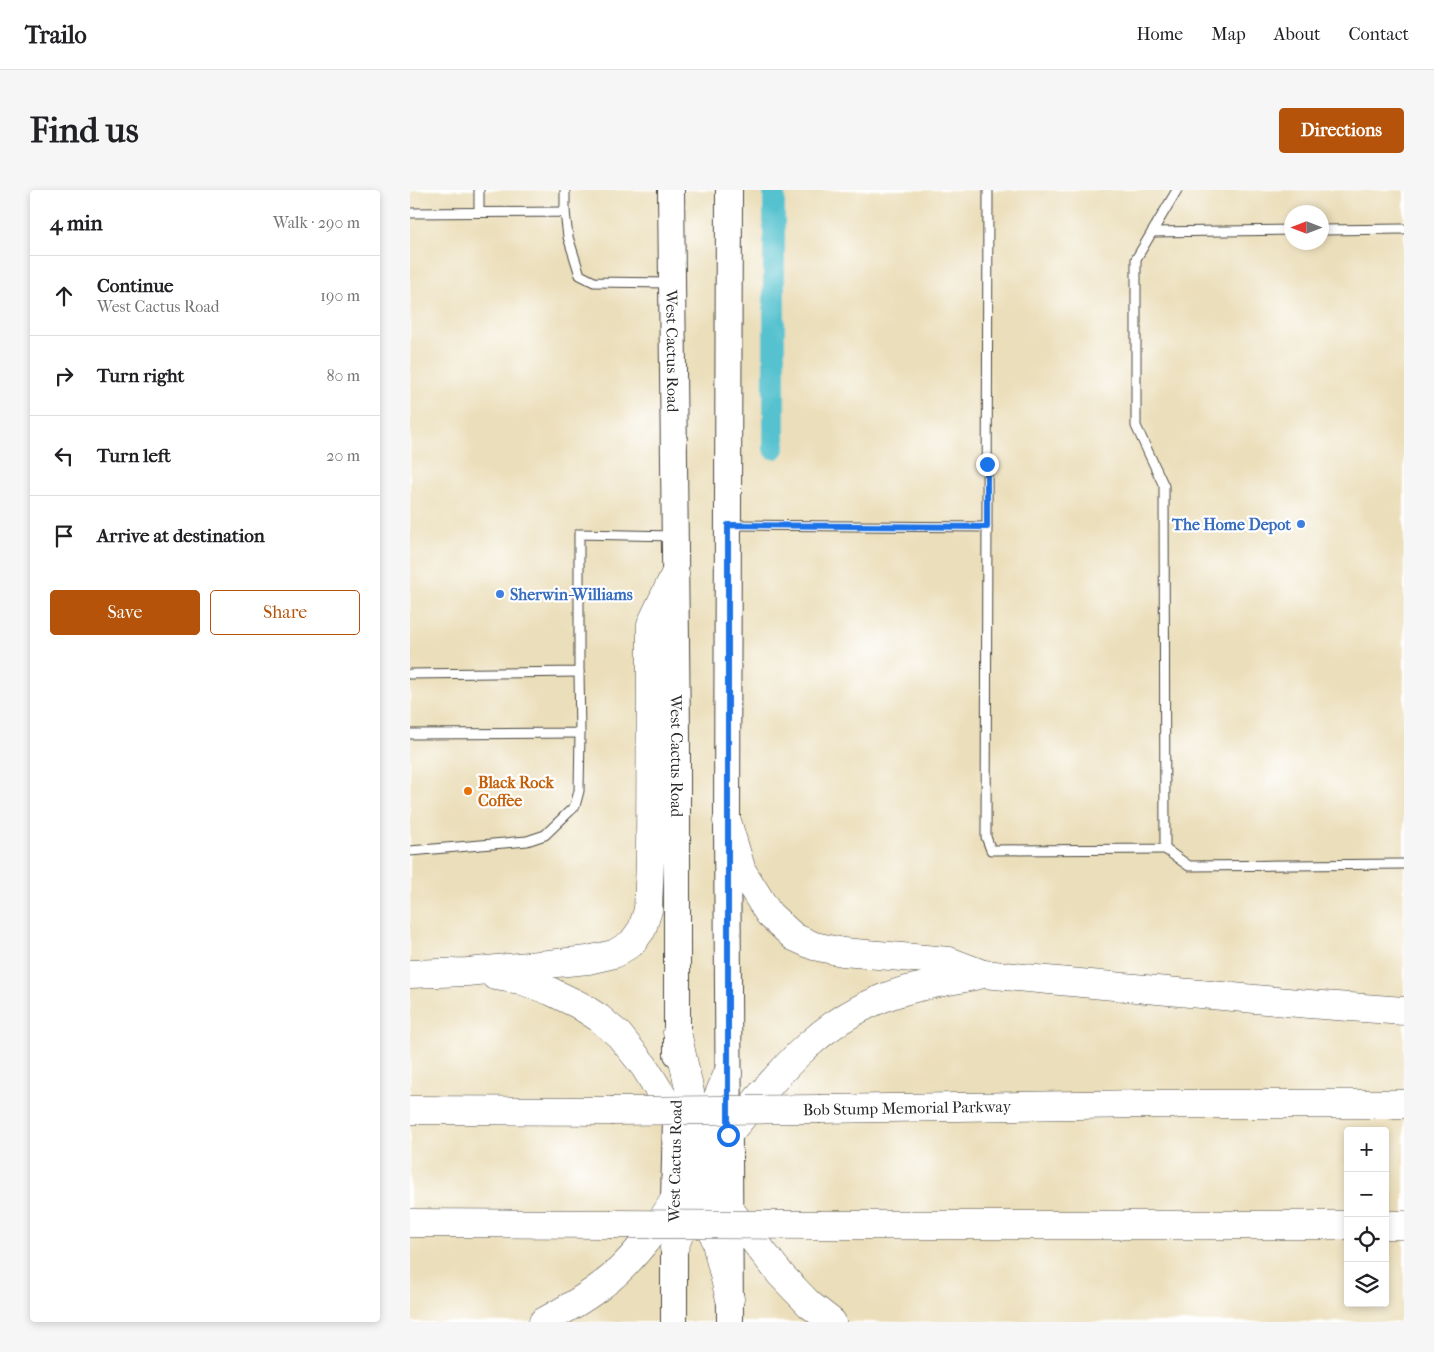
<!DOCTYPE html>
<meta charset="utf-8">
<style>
body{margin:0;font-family:"IM FELL French Canon",serif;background:#f6f6f6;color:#202124}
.controls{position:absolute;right:15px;bottom:15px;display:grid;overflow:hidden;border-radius:5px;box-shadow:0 2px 8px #0003}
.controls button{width:45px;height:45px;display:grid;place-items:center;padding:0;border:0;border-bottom:1px solid #e0e0e0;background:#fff;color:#202124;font:25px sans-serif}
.compass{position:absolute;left:874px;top:15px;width:45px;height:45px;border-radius:50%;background:#fff;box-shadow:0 2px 8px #0003;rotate:270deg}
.stop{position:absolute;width:15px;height:15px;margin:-11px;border:4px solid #1a73e8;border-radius:50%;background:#fff}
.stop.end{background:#1a73e8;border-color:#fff;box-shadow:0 1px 5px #0008}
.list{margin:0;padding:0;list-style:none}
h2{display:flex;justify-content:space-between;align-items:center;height:65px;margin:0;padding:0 20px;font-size:21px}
h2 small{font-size:16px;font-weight:400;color:#757577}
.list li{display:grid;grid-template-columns:32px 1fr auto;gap:15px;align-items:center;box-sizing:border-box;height:80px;padding:0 20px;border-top:1px solid #e0e0e0}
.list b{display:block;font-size:19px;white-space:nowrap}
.list p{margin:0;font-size:16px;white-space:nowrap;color:#757577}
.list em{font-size:16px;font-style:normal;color:#757577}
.actions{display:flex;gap:10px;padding:15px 20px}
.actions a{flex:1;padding:11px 0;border:1px solid #b45309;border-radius:5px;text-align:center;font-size:18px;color:#b45309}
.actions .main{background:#b45309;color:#fff}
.icon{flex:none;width:28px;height:28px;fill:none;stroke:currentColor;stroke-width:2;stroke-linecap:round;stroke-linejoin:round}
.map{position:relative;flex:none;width:994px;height:1132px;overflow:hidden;border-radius:5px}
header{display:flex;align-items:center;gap:30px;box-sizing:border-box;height:70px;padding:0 25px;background:#fff;border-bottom:1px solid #e0e0e0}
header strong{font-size:24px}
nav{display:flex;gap:28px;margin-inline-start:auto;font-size:18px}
.intro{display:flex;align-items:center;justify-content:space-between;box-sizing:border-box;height:120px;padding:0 30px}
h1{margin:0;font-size:35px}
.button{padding:12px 22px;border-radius:5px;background:#b45309;color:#fff;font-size:18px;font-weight:700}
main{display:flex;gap:30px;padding:0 30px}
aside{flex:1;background:#fff;border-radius:5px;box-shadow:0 2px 8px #0003}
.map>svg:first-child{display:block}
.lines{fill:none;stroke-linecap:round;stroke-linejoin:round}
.canal{stroke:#56c2cf;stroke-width:22}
.lane-casing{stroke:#484640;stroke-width:11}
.secondary-casing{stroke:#484640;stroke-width:28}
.highway-casing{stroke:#484640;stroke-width:29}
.lane{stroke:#fff;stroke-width:9}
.secondary{stroke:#fff;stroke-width:26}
.highway{stroke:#fff;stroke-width:28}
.highway-bridge-casing{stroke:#484640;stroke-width:29;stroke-linecap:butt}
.highway-bridge{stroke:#fff;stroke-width:28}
.route{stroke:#1a73e8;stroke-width:6}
.shop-dot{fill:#3f7fe0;stroke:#fff;stroke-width:2}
.food-dot{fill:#e8710a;stroke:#fff;stroke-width:2}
.labels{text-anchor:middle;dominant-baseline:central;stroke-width:4.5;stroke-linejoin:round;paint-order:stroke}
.street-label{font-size:16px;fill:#2b2b2b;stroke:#fff}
.shop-label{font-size:16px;font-weight:bold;fill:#366cbe;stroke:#fff;text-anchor:end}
.food-label{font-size:16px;font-weight:bold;fill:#c56008;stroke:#fff;text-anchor:start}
</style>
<header>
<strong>Trailo</strong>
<nav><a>Home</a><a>Map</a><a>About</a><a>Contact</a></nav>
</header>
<div class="intro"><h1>Find us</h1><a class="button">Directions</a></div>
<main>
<aside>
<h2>4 min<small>Walk · 290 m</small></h2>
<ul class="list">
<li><svg class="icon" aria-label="ahead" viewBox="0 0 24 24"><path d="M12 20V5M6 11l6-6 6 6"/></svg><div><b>Continue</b><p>West Cactus Road</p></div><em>190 m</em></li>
<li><svg class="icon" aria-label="right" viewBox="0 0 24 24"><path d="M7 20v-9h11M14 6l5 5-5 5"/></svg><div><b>Turn right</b></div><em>80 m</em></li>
<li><svg class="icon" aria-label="left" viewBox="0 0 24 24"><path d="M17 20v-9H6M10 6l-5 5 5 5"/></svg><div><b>Turn left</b></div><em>20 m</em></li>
<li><svg class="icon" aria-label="arrive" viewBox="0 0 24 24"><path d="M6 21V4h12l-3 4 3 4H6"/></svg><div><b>Arrive at destination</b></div></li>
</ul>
<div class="actions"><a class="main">Save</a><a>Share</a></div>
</aside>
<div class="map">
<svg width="994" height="1132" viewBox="0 0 994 1132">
<rect width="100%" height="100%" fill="#fff"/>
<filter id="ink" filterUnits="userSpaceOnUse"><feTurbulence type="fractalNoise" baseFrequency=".02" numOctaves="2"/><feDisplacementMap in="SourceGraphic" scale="10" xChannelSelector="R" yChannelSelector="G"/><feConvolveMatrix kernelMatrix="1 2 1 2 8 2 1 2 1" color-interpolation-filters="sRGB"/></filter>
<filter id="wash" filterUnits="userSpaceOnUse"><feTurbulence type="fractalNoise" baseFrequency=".0096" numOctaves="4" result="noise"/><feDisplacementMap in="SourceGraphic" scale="20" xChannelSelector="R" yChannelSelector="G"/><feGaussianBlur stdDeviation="1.12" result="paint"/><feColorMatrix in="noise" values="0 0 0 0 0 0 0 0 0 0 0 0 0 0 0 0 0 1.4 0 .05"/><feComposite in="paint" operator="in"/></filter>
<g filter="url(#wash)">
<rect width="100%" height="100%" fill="#ebdeba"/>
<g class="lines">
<!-- canal -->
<path class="canal" d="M364,0V258"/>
</g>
</g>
<g filter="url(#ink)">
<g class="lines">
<defs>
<g id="lane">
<path d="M69,0V22"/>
<path d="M155,0V22"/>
<path d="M578,0L576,647L581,660L755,659L754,296L726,236V69L767,0"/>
<path d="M0,23L155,22L158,47L170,85L184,92L260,93"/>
<path d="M912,40L994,39"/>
<path d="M742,42L882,40"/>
<path d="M320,335L577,337"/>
<path d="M0,484L169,482V344L264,346"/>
<path d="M0,544L170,543L169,482"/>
<path d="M755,659L779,676L994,674"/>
<path d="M0,661L117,651L135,645L165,616L169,601L170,543"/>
</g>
<g id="secondary">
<path id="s1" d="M261,0L267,543V864"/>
<path d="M319,0L317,631L320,1132"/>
<path d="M264,1132V1010L266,928"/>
</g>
<g id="highway">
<path d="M317,631L332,681L359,724L384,747L404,756L433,762L539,771L573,784L899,814L994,821"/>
<path d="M0,784L57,782L178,770L204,764L222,753L232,739L238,720L240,671L241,434L265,384"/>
<path d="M85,786L110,790L140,801L169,815L189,828L209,845L234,876L266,928L291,993L320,1109"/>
<path d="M267,842L290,949L320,1020L371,1085L399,1114L422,1132"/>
<path d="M411,919L736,914H994"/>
<path d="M0,920L201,921"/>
<path d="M293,942L318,883"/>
<path d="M0,1033L200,1034"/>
<path d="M410,1035H938"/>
<path d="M975,1035H994"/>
<path d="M264,1058C275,1030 285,1000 299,974C309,953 325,936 340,918C377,873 411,835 466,811C499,796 538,792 573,784"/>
<path d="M133,1132C153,1121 173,1110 192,1095C216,1078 250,1036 264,1010C269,1001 272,990 276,981"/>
</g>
</defs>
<!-- lane casing -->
<use href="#lane" class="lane-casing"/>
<!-- secondary casing -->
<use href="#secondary" class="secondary-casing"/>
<!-- highway casing -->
<use href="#highway" class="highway-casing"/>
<!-- lane -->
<use href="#lane" class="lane"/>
<!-- secondary -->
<use href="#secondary" class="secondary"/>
<!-- highway -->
<use href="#highway" class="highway"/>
<defs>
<g id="highway-bridge">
<path d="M201,921L411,919"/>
<path d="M200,1034L410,1035"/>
</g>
</defs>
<!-- highway-bridge casing -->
<use href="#highway-bridge" class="highway-bridge-casing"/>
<!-- highway-bridge -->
<use href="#highway-bridge" class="highway-bridge"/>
</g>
</g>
<g class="lines" filter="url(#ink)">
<!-- route -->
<path class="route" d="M318,945V335L577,337V274"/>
</g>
<!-- markers -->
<g class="shop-dot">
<circle cx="891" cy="334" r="5"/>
<circle cx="90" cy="404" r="5"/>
</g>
<circle class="food-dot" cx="58" cy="601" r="5"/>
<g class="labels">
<!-- street labels -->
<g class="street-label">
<text stroke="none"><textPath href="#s1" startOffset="161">West Cactus Road</textPath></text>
<text stroke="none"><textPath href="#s1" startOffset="566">West Cactus Road</textPath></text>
<text transform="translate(497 918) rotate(-1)">Bob Stump Memorial Parkway</text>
<text transform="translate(265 971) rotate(-89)">West Cactus Road</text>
</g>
<!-- shop labels -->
<g class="shop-label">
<text x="881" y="334">The Home Depot</text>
<text x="100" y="404" text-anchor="start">Sherwin-Williams</text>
</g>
<!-- food labels -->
<g class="food-label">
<text x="68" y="592">Black Rock<tspan x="68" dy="18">Coffee</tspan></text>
</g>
</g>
</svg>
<div class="controls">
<button>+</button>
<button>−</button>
<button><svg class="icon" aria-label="locate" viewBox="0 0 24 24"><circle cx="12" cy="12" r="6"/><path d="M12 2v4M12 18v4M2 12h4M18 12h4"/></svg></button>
<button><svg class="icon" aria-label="layers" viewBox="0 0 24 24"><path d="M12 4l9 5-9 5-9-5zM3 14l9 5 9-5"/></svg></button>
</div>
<svg class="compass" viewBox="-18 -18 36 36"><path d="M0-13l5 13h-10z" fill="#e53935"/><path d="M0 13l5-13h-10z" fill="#757577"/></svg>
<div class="stop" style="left:318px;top:945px"></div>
<div class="stop end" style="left:577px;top:274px"></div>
</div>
</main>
